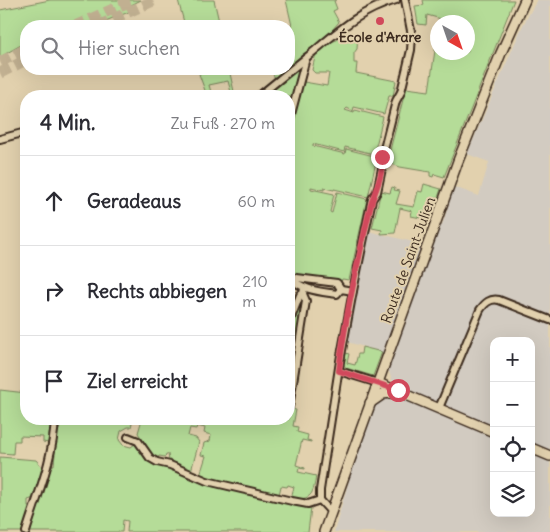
<!DOCTYPE html>
<html lang="de">
<meta charset="utf-8">
<style>
body{margin:0;font-family:Delius,sans-serif;background:#f7f7f7;color:#2b2b33}
.controls{position:absolute;right:15px;bottom:15px;display:grid;overflow:hidden;border-radius:10px;box-shadow:0 5px 20px #0002}
.controls button{width:45px;height:45px;display:grid;place-items:center;padding:0;border:0;border-bottom:1px solid #e1e1e2;background:#fff;color:#2b2b33;font:25px sans-serif}
.compass{position:absolute;left:430px;top:15px;width:45px;height:45px;border-radius:50%;background:#fff;box-shadow:0 5px 20px #0002;rotate:140deg}
.stop{position:absolute;width:15px;height:15px;margin:-11px;border:4px solid #d1495b;border-radius:50%;background:#fff}
.stop.end{background:#d1495b;border-color:#fff;box-shadow:0 1px 5px #0008}
.list{margin:0;padding:0;list-style:none}
h2{display:flex;justify-content:space-between;align-items:center;height:65px;margin:0;padding:0 20px;font-size:21px}
h2 small{font-size:16px;font-weight:400;color:#7c7c81}
.list li{display:grid;grid-template-columns:32px 1fr auto;gap:15px;align-items:center;box-sizing:border-box;height:90px;padding:0 20px;border-top:1px solid #e1e1e2}
.list b{display:block;font-size:19px;white-space:nowrap}
.list em{font-size:16px;font-style:normal;color:#7c7c81}
.icon{flex:none;width:28px;height:28px;fill:none;stroke:currentColor;stroke-width:2;stroke-linecap:round;stroke-linejoin:round}
.map{position:relative;flex:none;width:550px;height:532px;overflow:hidden}
.search{position:absolute;background:#fff;box-shadow:0 5px 20px #0002;left:20px;top:20px;width:275px;height:55px;display:flex;align-items:center;gap:12px;box-sizing:border-box;padding:0 18px;border-radius:20px;color:#7c7c81;font-size:19px}
.panel{position:absolute;background:#fff;box-shadow:0 5px 20px #0002;left:20px;top:90px;width:275px;height:335px;border-radius:20px}
.map>svg:first-child{display:block}
.built{fill:#d2cbc1;fill-rule:evenodd}
.green{fill:#b5dc98;stroke:#78835b}
.lines{fill:none;stroke-linecap:round;stroke-linejoin:round}
.highway-tunnel{stroke:#c1b091;stroke-width:11;stroke-dasharray:11 5.5;stroke-linecap:butt}
.street-casing{stroke:#3b2a1e;stroke-width:10}
.secondary-casing{stroke:#3b2a1e;stroke-width:12}
.street{stroke:#e2d1ae;stroke-width:6}
.secondary{stroke:#e2d1ae;stroke-width:9}
.route{stroke:#d1495b;stroke-width:6}
.poi-dot{fill:#d1495b;stroke:#e2d1ae;stroke-width:2}
.labels{text-anchor:middle;dominant-baseline:central;stroke-width:4;stroke-linejoin:round;paint-order:stroke}
.poi-label{font-size:14px;font-weight:bold;fill:#3b2a1e;stroke:#e2d1ae}
.street-label{font-size:14px;fill:#3b2a1e;stroke:#e2d1ae}
</style>
<div class="map">
<svg width="550" height="532" viewBox="0 0 550 532">
<rect width="100%" height="100%" fill="#e2d1ae"/>
<filter id="ink" filterUnits="userSpaceOnUse"><feTurbulence type="fractalNoise" baseFrequency=".02" numOctaves="2"/><feDisplacementMap in="SourceGraphic" scale="10" xChannelSelector="R" yChannelSelector="G"/><feConvolveMatrix kernelMatrix="1 2 1 2 8 2 1 2 1" color-interpolation-filters="sRGB"/></filter>
<g filter="url(#ink)">
<!-- built -->
<path class="built" d="M537,0H550V532H334L350,476L376,404L381,400L388,397H398L382,352L347,342L368,231L430,246L443,222L454,187L479,196L489,162L467,154L522,27ZM494,341H531V513H494Z"/>
<!-- green -->
<g class="green">
<path d="M50,0H141L129,6V12L92,26H26V42L0,57V10Z"/>
<path d="M178,0H214L220,26H185Z"/>
<path d="M286,0H336L334,1L337,9L333,11L339,22L320,44L275,80L272,69H289V31L293,30Z"/>
<path d="M423,0H514L444,177L434,174L433,177L430,176V172L400,167L387,162L406,88L429,91L437,37L438,52H468V22H452L427,15L426,25L418,24L415,6L424,5Z"/>
<path d="M354,34H358L357,49L354,53V63H357L356,73L396,81L393,96H389L384,114L354,107L353,111L347,108L345,110L354,113L355,110L383,117L374,154L345,147L344,152L313,144V146L345,154L346,149L374,156L373,159L376,162L368,197L334,189V190L324,188V190L311,187V189L334,194L330,212L332,213L337,192L367,199L349,280L342,279L341,282L289,273V143H291L292,137L289,133L304,82L327,86L329,73H315L312,70L316,53L331,42Z"/>
<path d="M301,65L289,114V96H263Z"/>
<path d="M203,69H229L235,96H232L228,81L209,85L212,96H207L199,74L204,71Z"/>
<path d="M424,184L441,189L432,215L427,214L426,219L411,216L412,211L400,208L395,233L381,234L382,230L372,228L381,191L390,193L392,187L395,188L394,190L400,191L396,204L414,207L418,191L422,192Z"/>
<path d="M300,298H302L305,302L289,398V327Z"/>
<path d="M362,347L382,352L373,376L346,368L344,365L346,353L349,354L347,363L355,365L358,354H361Z"/>
<path d="M0,390L26,393V419H52L49,444L48,443L43,442V437L20,436V441H14L13,454L0,453Z"/>
<path d="M289,409L296,410L293,426L298,427L297,432L308,435L307,440L311,441V442L302,440L296,465L305,468V469L299,468L298,472L316,476C313,494 312,501 291,498L294,487L288,485L287,487L281,486L279,495L200,475L206,456L201,455L204,443L210,441L211,435L204,433L205,428L197,426L196,429L190,428L188,436L196,438L199,442L191,471L169,461L168,454H166L165,457L159,456L157,459L154,457L138,433L142,419H289Z"/>
<path d="M61,419H133L131,427H128L121,431L119,440L123,445L131,447L135,444L138,445L146,460L154,464L171,468L205,483L206,485L311,508L308,532H127L128,521L123,520L122,532H29L52,465H54L57,431L59,430Z"/>
<path d="M0,457L36,460L42,467L43,472L34,498L28,500V507H31L23,532H0Z"/>
</g>
<g class="lines">
<!-- highway-tunnel -->
<g class="highway-tunnel">
<path d="M75,26L133,0"/>
<path d="M98,26L155,0"/>
<path d="M0,62L26,49"/>
<path d="M0,73L26,60"/>
</g>
<defs>
<g id="street">
<path d="M259,96C275,83 291,70 307,57C336,33 358,11 396,0"/>
<path d="M289,122L306,58"/>
<path d="M0,139L26,132"/>
<path d="M289,277L337,283L341,289"/>
<path d="M289,278C306,291 317,291 337,294L341,289L353,291"/>
<path d="M289,323L300,295L303,294"/>
<path d="M339,371L378,383"/>
<path d="M289,407L306,301L303,294L304,288"/>
<path d="M439,408L480,310C485,303 490,298 499,300L550,320"/>
<path d="M128,437L138,441L150,458L157,462L170,465L207,481L292,501L308,504L320,500"/>
<path d="M330,511L320,500V490L340,361L353,291L372,199L377,192L383,164L382,157L396,101L401,92L411,50L412,36L405,0"/>
<path d="M26,532C38,493 53,460 55,419"/>
</g>
<g id="secondary">
<path d="M378,383L494,432"/>
<path d="M370,403L383,394L399,392"/>
<path d="M531,448L550,456"/>
<path d="M324,532L458,161L501,53L525,0"/>
</g>
</defs>
<!-- street casing -->
<use href="#street" class="street-casing"/>
<!-- secondary casing -->
<use href="#secondary" class="secondary-casing"/>
<!-- street -->
<use href="#street" class="street"/>
<!-- secondary -->
<use href="#secondary" class="secondary"/>
</g>
</g>
<g class="lines" filter="url(#ink)">
<!-- route -->
<path class="route" d="M382,157C384,176 374,191 370,208C358,262 345,316 339,371L398,390"/>
</g>
<!-- markers -->
<circle class="poi-dot" cx="380" cy="21" r="5"/>
<g class="labels">
<!-- poi labels -->
<g class="poi-label">
<text x="380" y="37">École d'Arare</text>
</g>
<!-- street labels -->
<g class="street-label">
<text transform="translate(408 260) rotate(-70)">Route de Saint-Julien</text>
</g>
</g>
</svg>
<div class="controls">
<button>+</button>
<button>−</button>
<button><svg class="icon" aria-label="locate" viewBox="0 0 24 24"><circle cx="12" cy="12" r="6"/><path d="M12 2v4M12 18v4M2 12h4M18 12h4"/></svg></button>
<button><svg class="icon" aria-label="layers" viewBox="0 0 24 24"><path d="M12 4l9 5-9 5-9-5zM3 14l9 5 9-5"/></svg></button>
</div>
<svg class="compass" viewBox="-18 -18 36 36"><path d="M0-13l5 13h-10z" fill="#e53935"/><path d="M0 13l5-13h-10z" fill="#7c7c81"/></svg>
<div class="stop" style="left:398px;top:390px"></div>
<div class="stop end" style="left:382px;top:157px"></div>
<div class="search"><svg class="icon" aria-label="search" viewBox="0 0 24 24"><circle cx="10" cy="10" r="6"/><path d="M15 15l6 6"/></svg>Hier suchen</div>
<section class="panel">
<h2>4 Min.<small>Zu Fuß · 270 m</small></h2>
<ul class="list">
<li><svg class="icon" aria-label="ahead" viewBox="0 0 24 24"><path d="M12 20V5M6 11l6-6 6 6"/></svg><div><b>Geradeaus</b></div><em>60 m</em></li>
<li><svg class="icon" aria-label="right" viewBox="0 0 24 24"><path d="M7 20v-9h11M14 6l5 5-5 5"/></svg><div><b>Rechts abbiegen</b></div><em>210 m</em></li>
<li><svg class="icon" aria-label="arrive" viewBox="0 0 24 24"><path d="M6 21V4h12l-3 4 3 4H6"/></svg><div><b>Ziel erreicht</b></div></li>
</ul>
</section>
</div>
